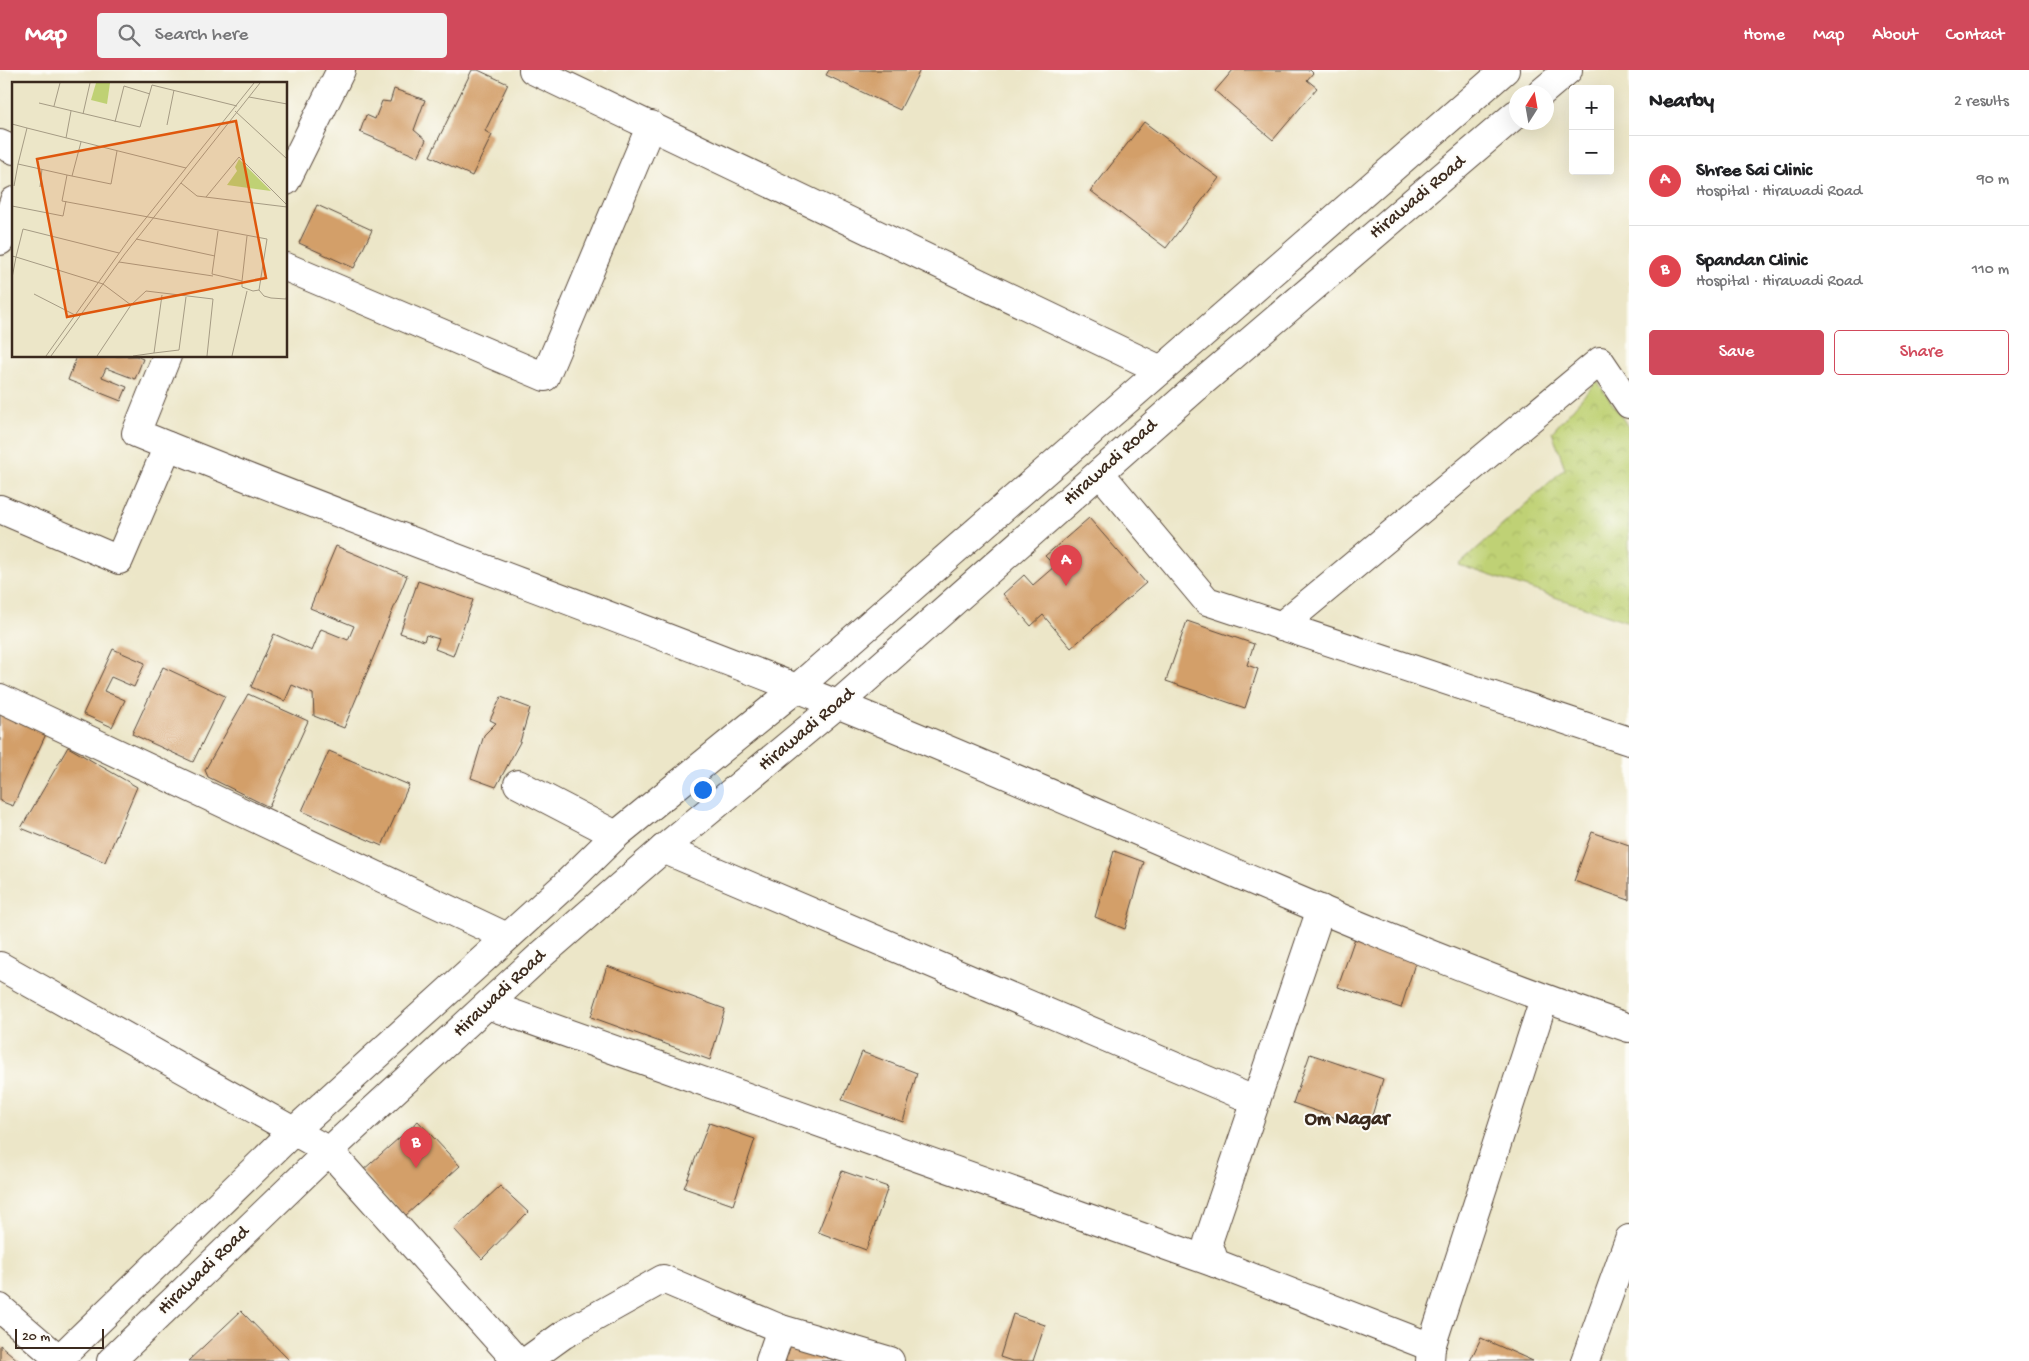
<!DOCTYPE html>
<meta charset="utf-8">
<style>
body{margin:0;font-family:"Gochi Hand",sans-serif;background:#f2f2f2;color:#202124}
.controls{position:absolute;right:15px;top:15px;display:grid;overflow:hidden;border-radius:5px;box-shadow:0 5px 20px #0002}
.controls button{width:45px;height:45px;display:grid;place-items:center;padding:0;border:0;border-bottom:1px solid #e0e0e0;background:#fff;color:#202124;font:25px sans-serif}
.compass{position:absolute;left:1509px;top:15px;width:45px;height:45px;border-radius:50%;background:#fff;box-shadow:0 5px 20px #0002;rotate:11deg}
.scale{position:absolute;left:15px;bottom:12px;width:89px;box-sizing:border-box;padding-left:5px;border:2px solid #3b2a1e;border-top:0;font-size:14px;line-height:18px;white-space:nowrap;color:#3b2a1e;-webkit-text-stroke:4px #fdfcf7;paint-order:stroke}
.you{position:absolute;left:702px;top:719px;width:18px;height:18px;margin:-12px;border:4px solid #fff;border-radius:50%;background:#1a73e8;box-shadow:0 0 0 8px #1a73e833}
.badge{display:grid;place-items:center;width:32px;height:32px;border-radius:50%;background:#d1495b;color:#fff;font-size:16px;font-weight:700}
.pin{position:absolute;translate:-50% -41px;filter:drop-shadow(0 1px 2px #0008)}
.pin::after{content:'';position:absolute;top:26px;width:18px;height:15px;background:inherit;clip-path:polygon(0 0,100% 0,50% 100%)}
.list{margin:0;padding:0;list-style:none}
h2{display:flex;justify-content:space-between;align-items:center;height:65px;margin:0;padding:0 20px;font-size:21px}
h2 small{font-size:16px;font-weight:400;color:#757577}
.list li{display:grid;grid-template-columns:32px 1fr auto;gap:15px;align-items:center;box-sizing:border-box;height:90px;padding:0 20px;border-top:1px solid #e0e0e0}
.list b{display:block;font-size:19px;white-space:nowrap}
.list p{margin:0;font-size:16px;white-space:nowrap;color:#757577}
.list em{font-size:16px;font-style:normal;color:#757577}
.actions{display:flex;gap:10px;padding:15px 20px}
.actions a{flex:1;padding:11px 0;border:1px solid #d1495b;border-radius:5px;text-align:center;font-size:18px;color:#d1495b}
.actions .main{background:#d1495b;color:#fff}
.icon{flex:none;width:28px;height:28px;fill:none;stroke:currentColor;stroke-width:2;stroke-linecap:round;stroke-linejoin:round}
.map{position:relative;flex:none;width:1629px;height:1291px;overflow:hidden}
header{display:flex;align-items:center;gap:30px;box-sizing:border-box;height:70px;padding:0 25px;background:#d1495b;color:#fff}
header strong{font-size:24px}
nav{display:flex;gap:28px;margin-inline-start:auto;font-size:18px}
.search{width:350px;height:45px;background:#f2f2f2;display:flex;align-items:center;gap:12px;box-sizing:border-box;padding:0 18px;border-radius:5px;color:#757577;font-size:19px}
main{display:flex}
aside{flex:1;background:#fff}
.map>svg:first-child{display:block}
.park{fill:url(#park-crowns);stroke:#7d7e49}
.building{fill:#d39f69}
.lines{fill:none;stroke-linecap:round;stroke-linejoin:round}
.minor-casing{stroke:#564638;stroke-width:30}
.tertiary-casing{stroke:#564638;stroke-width:30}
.minor{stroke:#fff;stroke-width:28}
.tertiary{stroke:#fff;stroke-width:28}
.labels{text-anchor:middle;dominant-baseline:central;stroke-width:4;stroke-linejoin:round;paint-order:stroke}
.street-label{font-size:19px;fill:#3b2a1e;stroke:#fdfcf7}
.neighbourhood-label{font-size:20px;font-weight:bold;fill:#3b2a1e;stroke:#fdfcf7}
.inset-road{fill:none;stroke:#a59b84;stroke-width:1}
.view{fill:#df570d;fill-opacity:0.15;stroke:#df570d;stroke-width:2.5}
.inset-edge{fill:none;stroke:#3b2a1e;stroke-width:2.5}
</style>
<header>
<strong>Map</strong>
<div class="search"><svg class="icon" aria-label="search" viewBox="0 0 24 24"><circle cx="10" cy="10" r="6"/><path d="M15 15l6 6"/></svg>Search here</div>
<nav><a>Home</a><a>Map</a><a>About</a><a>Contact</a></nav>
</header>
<main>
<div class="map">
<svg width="1629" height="1291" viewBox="0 0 1629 1291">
<defs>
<pattern id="park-crowns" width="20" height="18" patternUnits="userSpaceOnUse" patternTransform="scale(1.25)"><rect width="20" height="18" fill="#bfd174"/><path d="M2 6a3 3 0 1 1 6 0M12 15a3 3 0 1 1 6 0" fill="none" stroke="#a5b464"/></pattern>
</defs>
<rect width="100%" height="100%" fill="#fdfcf7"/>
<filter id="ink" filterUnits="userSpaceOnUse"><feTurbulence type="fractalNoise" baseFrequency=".02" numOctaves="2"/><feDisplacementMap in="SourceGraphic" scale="10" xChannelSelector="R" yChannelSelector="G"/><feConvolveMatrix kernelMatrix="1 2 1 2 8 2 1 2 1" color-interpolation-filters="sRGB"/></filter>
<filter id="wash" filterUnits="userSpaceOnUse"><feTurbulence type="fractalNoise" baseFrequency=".0096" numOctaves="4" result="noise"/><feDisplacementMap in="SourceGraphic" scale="20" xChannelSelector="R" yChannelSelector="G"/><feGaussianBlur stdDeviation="1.12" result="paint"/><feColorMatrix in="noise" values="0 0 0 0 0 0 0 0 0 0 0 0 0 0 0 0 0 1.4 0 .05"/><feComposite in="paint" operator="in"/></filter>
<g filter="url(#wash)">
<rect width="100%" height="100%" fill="#ece6c8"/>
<!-- park -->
<path class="park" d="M1597,311L1629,358V552L1459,495L1565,398L1552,362Z"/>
<g id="blocks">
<!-- building -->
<g class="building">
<path d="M472,0H478L508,14L485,61L492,65L472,106L430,86Z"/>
<path d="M829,0H920L900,40L826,5Z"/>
<path d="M1233,0H1310L1313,3L1307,10L1317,18L1273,70L1215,21Z"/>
<path d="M394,19L425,30L414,60L426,70L418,87L360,62L366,45L375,49L382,31L390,32Z"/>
<path d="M1144,52L1219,108L1166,178L1091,121Z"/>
<path d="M317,135L372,160L354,198L299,173Z"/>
<path d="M77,286H136L143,289L135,309L106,298L102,307L127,317L121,331L68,310Z"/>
<path d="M1089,448L1146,513L1071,578L1043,545L1031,556L1003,524L1024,505L1033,515L1055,496L1045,486Z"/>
<path d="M336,476L407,506L344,658L314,646L313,624L292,615L285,631L251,617L274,564L312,581L321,559L348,570L354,556L310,538Z"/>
<path d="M418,511L473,530L453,586L435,579L439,569L426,565L424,571L400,563Z"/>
<path d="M1187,551L1254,574L1247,595L1258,599L1245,638L1166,611Z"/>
<path d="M113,579L145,593L134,617L111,607L104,621L125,630L112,657L83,644Z"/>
<path d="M163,597L225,626L193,692L132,664Z"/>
<path d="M248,624L308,651L269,737L208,707L205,700Z"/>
<path d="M501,627L530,638L520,672L496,717L471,708L484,665L496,653L490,650Z"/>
<path d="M0,640L46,664L13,736L0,731Z"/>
<path d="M68,677L137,717L105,792L21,758Z"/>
<path d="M329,681L409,715L382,776L302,741Z"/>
<path d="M1592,762L1629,775V830L1574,811Z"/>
<path d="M1114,781L1144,792L1125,859L1095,847Z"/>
<path d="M1356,865L1417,887L1401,938L1338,917Z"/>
<path d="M607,896L725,939L710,990L591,947Z"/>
<path d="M862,982L917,1003L903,1052L842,1030Z"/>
<path d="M1310,984L1383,1009L1368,1059L1293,1033Z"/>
<path d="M418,1051L460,1096L405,1146L362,1101Z"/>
<path d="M709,1053L755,1069L733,1135L684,1118Z"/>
<path d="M842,1101L888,1117L866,1180L818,1162Z"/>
<path d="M500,1116L528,1142L482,1189L454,1159Z"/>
<path d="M241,1241L290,1291H188Z"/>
<path d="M1013,1244L1045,1255L1033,1291H1012L1000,1287Z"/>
<path d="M1481,1268L1533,1291H1470Z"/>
<path d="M782,1272L837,1291H777Z"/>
<path d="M0,1275L19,1291H0Z"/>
</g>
</g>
</g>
<g filter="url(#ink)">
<use href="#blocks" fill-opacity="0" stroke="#564638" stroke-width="1"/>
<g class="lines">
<defs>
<g id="minor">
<path d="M533,0L1161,300"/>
<path d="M0,74L14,80"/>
<path d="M286,111L341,0"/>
<path d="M0,171L14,131"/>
<path d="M286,197L545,307L651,55"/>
<path d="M167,286L136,363C368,458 604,541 837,634C1101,740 1359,866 1629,958"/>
<path d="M1100,403L1207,531L1629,671"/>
<path d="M0,439L119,490L168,376"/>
<path d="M1281,556L1600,291L1629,334"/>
<path d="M0,628L507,867"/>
<path d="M518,714L616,765"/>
<path d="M663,779L1256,1031"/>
<path d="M1321,839L1208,1172L1215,1193L1431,1277"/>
<path d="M0,896L329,1081L517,1291"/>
<path d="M488,935L1215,1193"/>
<path d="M0,1238L59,1289"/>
<path d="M527,1291L563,1265L663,1209L781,1259L890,1291"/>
<path d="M770,1291L781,1259"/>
<path d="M1430,1291L1431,1277L1544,929"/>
<path d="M1585,1291L1629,1169"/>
</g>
<g id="tertiary">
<path d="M1542,22L1568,0"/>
<path d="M57,1291L294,1061L565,815L616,765L797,618L1505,0"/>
<path d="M111,1291L329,1081L540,886L663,779L838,634L1200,314L1516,44"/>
</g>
</defs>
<!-- minor casing -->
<use href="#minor" class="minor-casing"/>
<!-- tertiary casing -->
<use href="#tertiary" class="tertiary-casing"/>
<!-- minor -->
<use href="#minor" class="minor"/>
<!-- tertiary -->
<use href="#tertiary" class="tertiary"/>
</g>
</g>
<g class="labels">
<!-- street labels -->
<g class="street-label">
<text transform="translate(1418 128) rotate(-40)">Hirawadi Road</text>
<text transform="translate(1111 393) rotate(-42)">Hirawadi Road</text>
<text transform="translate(807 660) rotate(-40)">Hirawadi Road</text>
<text transform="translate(500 924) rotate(-43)">Hirawadi Road</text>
<text transform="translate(204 1201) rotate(-44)">Hirawadi Road</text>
</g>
<!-- neighbourhood labels -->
<g class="neighbourhood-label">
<text x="1347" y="1050">Om Nagar</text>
</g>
</g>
<!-- overview -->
<g transform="translate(12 12)">
<rect width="275" height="275" fill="#ece6c8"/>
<path d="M84,1H98L95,22L79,18Z" fill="#bfd174"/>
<path d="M227,77L259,109L215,103L225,89L223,85Z" fill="#bfd174"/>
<path class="inset-road" d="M237,15L275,22M27,21L128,45L140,3L225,24M42,24L48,1M223,29L275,77M71,32L78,1M103,40L112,4L138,12M0,42L15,46M155,43L162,8M54,56L59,29M174,86L15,46L6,82L55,93L50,119L255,157L247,208L241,209L230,205V199L235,154M55,93L99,102L105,69M60,94L69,60M169,101L185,114L275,125M2,104L6,82M28,105L30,87M194,115L227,75L275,123M0,124L51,134L54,119M206,149L200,192L230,199M124,157L203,174M0,174L4,175L11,147L107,171M107,180L201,194M0,196L4,175L91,202L119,223L85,274M247,208L252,214L259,216L274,217L275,212M22,212L63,233M150,213L142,271L167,268L174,215M119,223L134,209L201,217L195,274M34,274L118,156L242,1M39,274L112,173L248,1M121,274L142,271M220,274L235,209"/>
<path class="view" d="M224,39L254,196L55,235L25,77Z"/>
<rect width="275" height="275" class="inset-edge"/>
</g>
</svg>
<div class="controls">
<button>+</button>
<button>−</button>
</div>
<svg class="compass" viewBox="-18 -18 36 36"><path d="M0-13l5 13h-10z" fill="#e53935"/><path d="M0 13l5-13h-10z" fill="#757577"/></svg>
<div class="scale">20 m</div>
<div class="you"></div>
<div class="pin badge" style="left:1066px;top:516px;background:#e0444e">A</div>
<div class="pin badge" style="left:416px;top:1098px;background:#e0444e">B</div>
</div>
<aside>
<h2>Nearby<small>2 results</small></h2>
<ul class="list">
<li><span class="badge" style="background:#e0444e">A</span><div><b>Shree Sai Clinic</b><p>Hospital · Hirawadi Road</p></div><em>90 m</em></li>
<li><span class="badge" style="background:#e0444e">B</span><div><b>Spandan Clinic</b><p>Hospital · Hirawadi Road</p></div><em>110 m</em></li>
</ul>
<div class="actions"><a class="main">Save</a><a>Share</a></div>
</aside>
</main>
